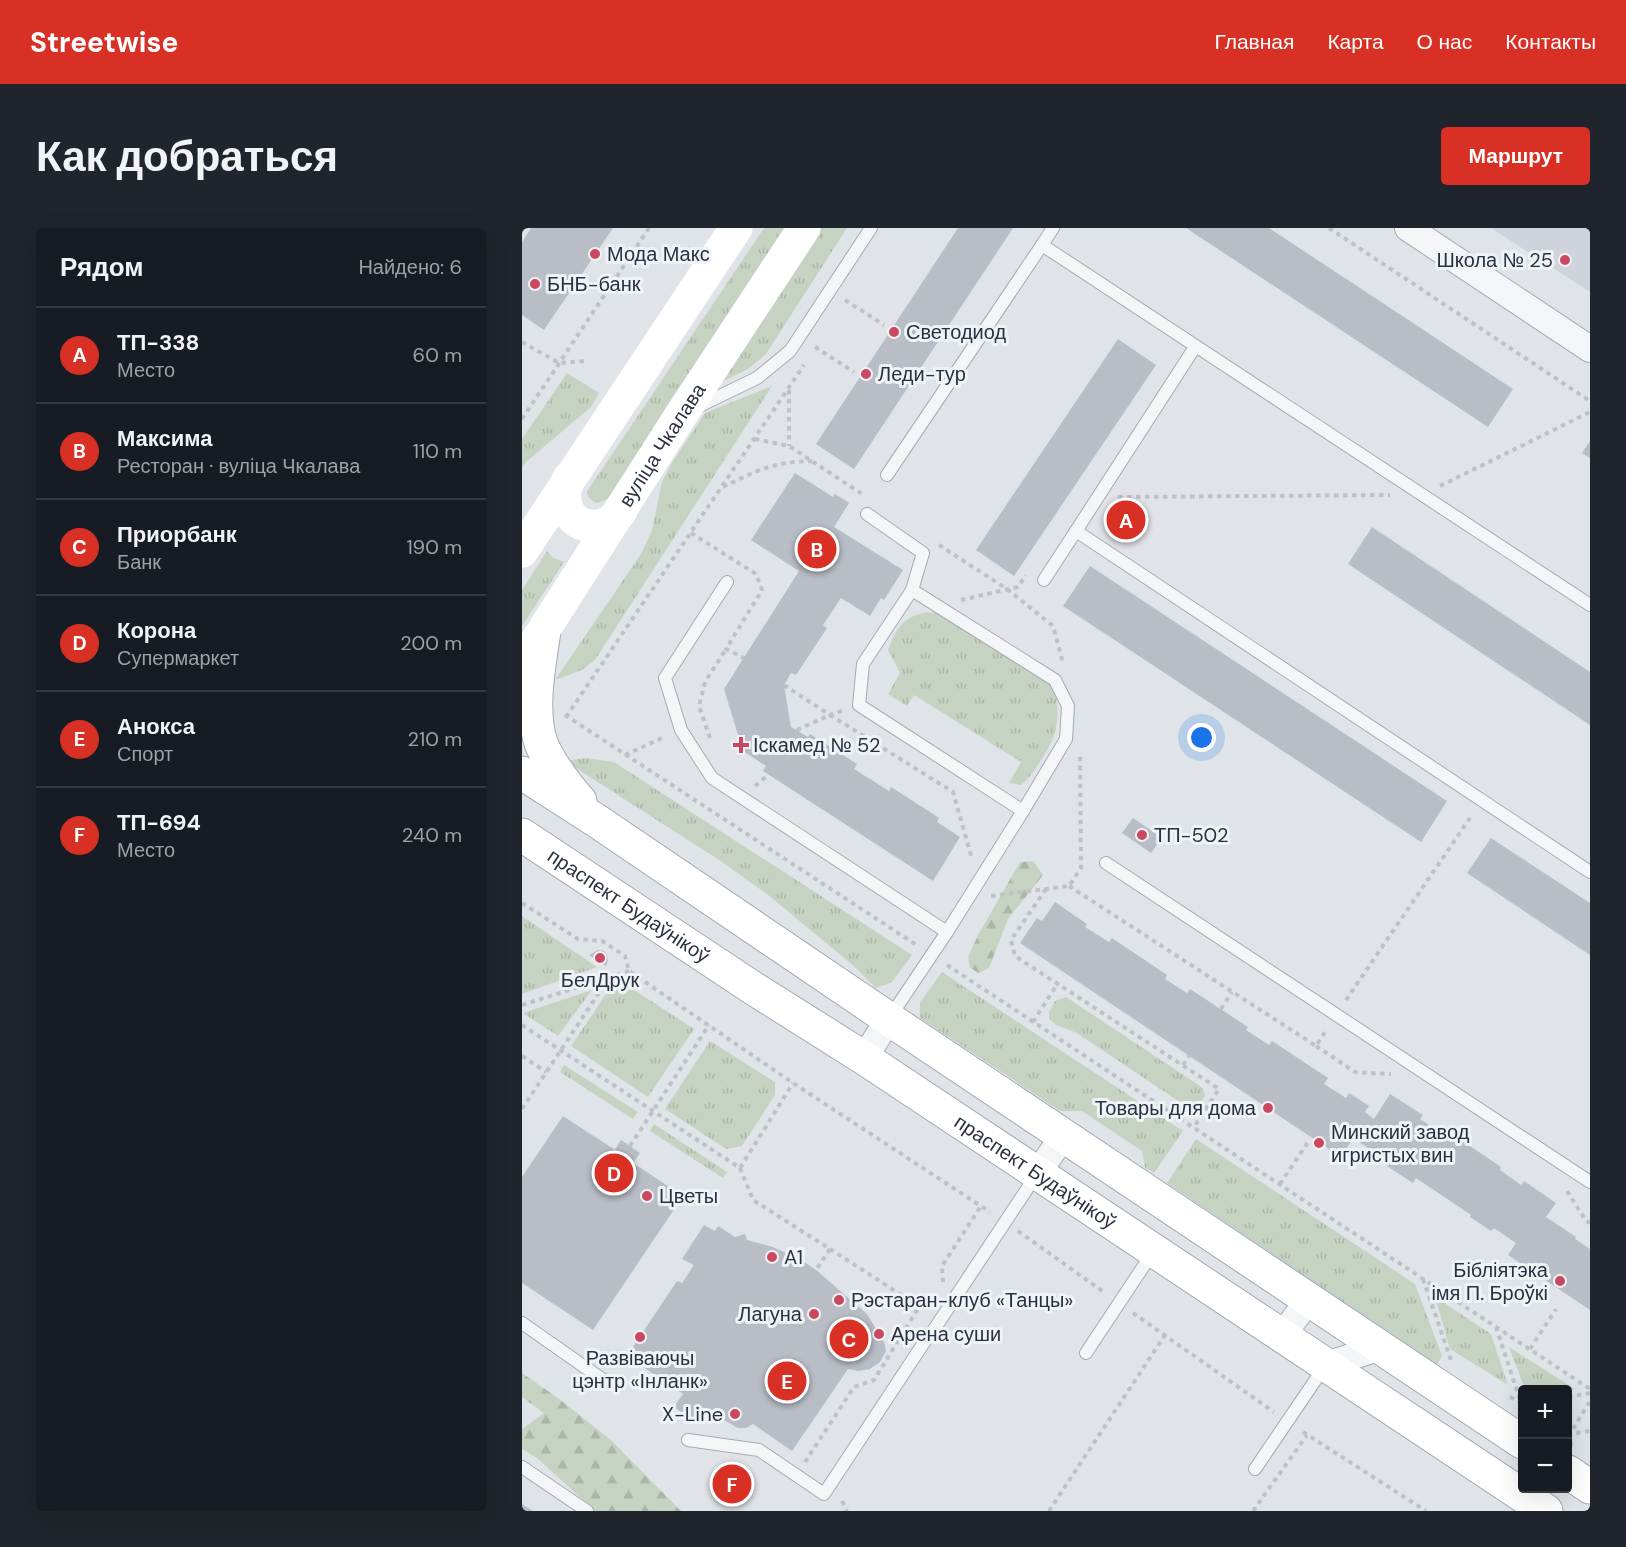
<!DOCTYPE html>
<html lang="ru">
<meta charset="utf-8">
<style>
body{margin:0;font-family:"DM Sans",sans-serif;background:#20242c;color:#f1f3f6}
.controls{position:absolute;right:18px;bottom:18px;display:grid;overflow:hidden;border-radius:6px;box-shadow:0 6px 24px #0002}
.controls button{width:54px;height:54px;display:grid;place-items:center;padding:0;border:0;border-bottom:2px solid #363941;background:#171b24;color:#f1f3f6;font:30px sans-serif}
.you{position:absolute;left:680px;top:510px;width:21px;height:21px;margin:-15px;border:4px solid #fff;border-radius:50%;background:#1a73e8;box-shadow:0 0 0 9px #1a73e833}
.badge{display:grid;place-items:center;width:39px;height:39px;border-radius:50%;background:#d93025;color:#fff;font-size:20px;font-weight:700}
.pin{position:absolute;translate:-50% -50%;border:3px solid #fff;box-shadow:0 2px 6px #0006}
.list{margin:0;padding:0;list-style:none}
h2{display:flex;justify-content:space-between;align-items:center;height:78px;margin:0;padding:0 24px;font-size:26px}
h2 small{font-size:20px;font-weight:400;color:#9ea1a6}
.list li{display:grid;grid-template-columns:39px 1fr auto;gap:18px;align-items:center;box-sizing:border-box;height:96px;padding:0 24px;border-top:2px solid #363941}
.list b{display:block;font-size:22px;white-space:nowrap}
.list p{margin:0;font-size:20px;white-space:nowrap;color:#9ea1a6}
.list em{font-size:20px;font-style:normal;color:#9ea1a6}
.map{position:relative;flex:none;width:1068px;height:1283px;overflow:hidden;border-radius:6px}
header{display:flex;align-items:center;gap:36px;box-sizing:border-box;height:84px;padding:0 30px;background:#d93025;color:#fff}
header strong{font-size:28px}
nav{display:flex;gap:33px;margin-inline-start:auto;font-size:21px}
.intro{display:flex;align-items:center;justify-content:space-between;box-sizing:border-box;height:144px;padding:0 36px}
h1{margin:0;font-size:42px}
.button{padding:15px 27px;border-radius:6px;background:#d93025;color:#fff;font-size:21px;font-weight:700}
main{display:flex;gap:36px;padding:0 36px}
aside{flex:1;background:#171b24;border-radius:6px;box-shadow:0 6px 24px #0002}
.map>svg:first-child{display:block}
.built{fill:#cfd3db}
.grass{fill:url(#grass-tufts)}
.forest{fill:url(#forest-firs)}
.building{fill:#b8bdc6}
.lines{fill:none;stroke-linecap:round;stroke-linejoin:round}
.lane-casing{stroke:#a5abb3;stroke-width:14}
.street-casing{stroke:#a5abb3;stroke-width:28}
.primary-casing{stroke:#a0a9b4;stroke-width:35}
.path{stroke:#bec2c7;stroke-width:4;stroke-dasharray:4.5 4.5;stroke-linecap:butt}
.lane{stroke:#f3f5f7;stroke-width:12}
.street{stroke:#f3f5f7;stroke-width:26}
.secondary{stroke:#fff;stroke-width:33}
.primary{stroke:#fff;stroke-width:33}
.poi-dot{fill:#ca4961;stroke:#f0f3f6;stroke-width:2}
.labels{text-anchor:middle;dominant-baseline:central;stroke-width:6;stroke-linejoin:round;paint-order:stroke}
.poi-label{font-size:20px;fill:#293240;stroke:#f0f3f6;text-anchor:start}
.street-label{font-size:20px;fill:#293240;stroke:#f0f3f6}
</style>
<header>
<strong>Streetwise</strong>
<nav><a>Главная</a><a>Карта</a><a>О нас</a><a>Контакты</a></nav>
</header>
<div class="intro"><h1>Как добраться</h1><a class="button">Маршрут</a></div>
<main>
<aside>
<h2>Рядом<small>Найдено: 6</small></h2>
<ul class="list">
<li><span class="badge">A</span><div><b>ТП-338</b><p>Место</p></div><em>60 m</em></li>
<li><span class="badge">B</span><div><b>Максима</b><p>Ресторан · вуліца Чкалава</p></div><em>110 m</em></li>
<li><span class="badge">C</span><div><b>Приорбанк</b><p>Банк</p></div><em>190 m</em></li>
<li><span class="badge">D</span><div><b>Корона</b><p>Супермаркет</p></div><em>200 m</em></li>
<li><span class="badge">E</span><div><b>Анокса</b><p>Спорт</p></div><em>210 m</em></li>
<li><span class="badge">F</span><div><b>ТП-694</b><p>Место</p></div><em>240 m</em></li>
</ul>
</aside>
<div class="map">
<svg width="1068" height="1283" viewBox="0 0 1068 1283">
<defs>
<pattern id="grass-tufts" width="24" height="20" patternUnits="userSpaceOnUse" patternTransform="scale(1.5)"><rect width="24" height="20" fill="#c7d3c2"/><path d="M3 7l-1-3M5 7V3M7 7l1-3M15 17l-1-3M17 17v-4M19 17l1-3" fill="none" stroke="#abb6a8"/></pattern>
<pattern id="forest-firs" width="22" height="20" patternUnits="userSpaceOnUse" patternTransform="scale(1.5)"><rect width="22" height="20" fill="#c7d3c2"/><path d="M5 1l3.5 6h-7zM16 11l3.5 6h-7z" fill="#abb6a8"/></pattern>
</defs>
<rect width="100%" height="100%" fill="#e0e4e9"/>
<!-- built -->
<path class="built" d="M969,0H1068V64Z"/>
<!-- grass -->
<g class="grass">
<path d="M242,0H268L89,268L82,273L74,275L67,270L65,264L70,256Z"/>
<path d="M295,0H325L244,126L226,141L193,157Z"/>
<path d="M45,145L77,165L69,179L4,234L0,240V211Z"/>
<path d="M250,158L73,432L60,442L33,452L119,326L130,302L140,254L151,233L183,185Z"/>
<path d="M25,323L31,330L42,334L0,398V362Z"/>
<path d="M404,384L416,385L532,459C539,490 536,504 520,531C513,541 508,550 499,557L487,555L499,534L392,467L385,478L366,466L378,445L366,422C375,399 380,390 404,384Z"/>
<path d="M64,530L92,534L390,727L370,754L354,760L333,739L245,666L197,632L43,533Z"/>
<path d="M0,688L75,739L0,766Z"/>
<path d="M420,744L661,903L632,945L623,940L620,923L560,883H538L398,790V774Z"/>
<path d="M100,754L172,801L126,869L49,818L88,760Z"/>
<path d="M70,762L36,808L1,785Z"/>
<path d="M544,769L681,860L683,868L674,881H668L555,805L534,797L527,791V784L533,773Z"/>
<path d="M188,813L253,854V867L220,918L204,921L143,881Z"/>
<path d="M42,837L116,884L111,891L38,844Z"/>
<path d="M132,896L205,944L201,950L128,903Z"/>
<path d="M674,911L893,1056L920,1128L914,1139L645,955Z"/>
<path d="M913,1069L969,1106L986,1157L928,1121Z"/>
<path d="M987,1119L1053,1161H1003Z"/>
</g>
<!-- forest -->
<g class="forest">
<path d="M511,633L521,647L486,691L467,740L457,745L448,740L446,729L456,707L498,634Z"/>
<path d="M0,1145L36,1170L90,1213L159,1283H73L16,1231L0,1221V1201L22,1185L0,1169Z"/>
</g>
<!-- building -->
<g class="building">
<path d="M9,0H91L22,102L0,87V14Z"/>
<path d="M436,0H491L332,241L294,216Z"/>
<path d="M664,0H747L991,161L966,199Z"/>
<path d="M596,111L634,137L492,348L454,322Z"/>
<path d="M1068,213V230L1060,225Z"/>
<path d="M273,245L311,269L313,266L327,275L312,299L381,342L362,372L359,370L348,388L319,370L301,397L305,400L274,447L269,445L262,457L269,499L286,509L288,506L335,536L332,541L367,563L369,559L394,575L417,590L415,594L438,609L411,653L241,543L244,538L221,523L202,461L277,343L229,312Z"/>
<path d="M604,272L622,284L604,311L587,300Z"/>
<path d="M850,299L1068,444V497L826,336Z"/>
<path d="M568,338L925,573L899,614L541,378Z"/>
<path d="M611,590L640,610L629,625L600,605Z"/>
<path d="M969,610L1068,675V727L945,645Z"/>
<path d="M533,674L565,696L563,699L587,714L590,710L645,747L643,751L665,765L668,761L726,799L724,802L747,817L750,813L806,850L802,856L824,870L827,865L847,878L843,884L852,891L868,866L901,887L898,891L907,897L917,904L920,899L979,939L978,942L999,957L1002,953L1034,975L1024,989L1054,1009L1053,1011L1068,1021V1082L986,1027L994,1015L972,1000L969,1003L948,989L949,987L894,950L891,955L865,938L868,934L831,910L819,929L498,715L515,690L520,693Z"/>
<path d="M76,722L82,723L85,727L86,732L84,738L67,727Z"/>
<path d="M41,888L93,922L99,912L118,925L111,935L161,968L71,1102L0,1055V949Z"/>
<path d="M182,997L193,1003L196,998L213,1009L223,1006L225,1012L251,1019L279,1032L294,1042L345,1086L362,1114L364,1123L358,1134L348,1141L336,1143L326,1141L270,1223L231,1196L224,1200H216L186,1183L177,1196L152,1179L161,1166L105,1128L155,1053L160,1055L172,1037L160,1031Z"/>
<path d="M206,1235L232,1253L214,1277L189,1260Z"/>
<path d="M0,1276L11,1283H0Z"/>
</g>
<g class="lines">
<defs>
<g id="lane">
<path d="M531,0L520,17L1068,377"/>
<path d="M673,119L554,303L1068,644"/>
<path d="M173,180L235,150L268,123L349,0"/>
<path d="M365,247L520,17"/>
<path d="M345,286L401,325L390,362"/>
<path d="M522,352L554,303"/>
<path d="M205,354L143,450L159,502L190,550L425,704"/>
<path d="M390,362L533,452L546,478L544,511L501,583L337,477L341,436Z"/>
<path d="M584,635L1068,954"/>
<path d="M368,789L425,704L501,583"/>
<path d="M0,1095L84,1154"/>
<path d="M411,1103L515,946"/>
<path d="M564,1125L631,1024"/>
<path d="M166,1212L237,1222L302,1266L403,1113"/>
<path d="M0,1239L65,1283"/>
<path d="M733,1241L803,1138"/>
</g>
<g id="street">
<path d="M886,0L1068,121"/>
<path d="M342,830L367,791"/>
<path d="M516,945L541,908"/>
<path d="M760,1108L787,1071"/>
<path d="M804,1137L859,1119"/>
</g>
<g id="primary">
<path d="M22,403C17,437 8,482 19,515C26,533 45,559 58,573"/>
<path d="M0,545L75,593L367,791L1000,1214"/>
<path id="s2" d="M0,607L231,760L342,830L1024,1283"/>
<path d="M1046,1244L1068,1259"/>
</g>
</defs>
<!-- lane casing -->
<use href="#lane" class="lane-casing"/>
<!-- street casing -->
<use href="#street" class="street-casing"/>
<!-- primary casing -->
<use href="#primary" class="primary-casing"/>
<!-- path -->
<g class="path">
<path d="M807,0L1068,173"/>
<path d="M323,72L362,97"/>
<path d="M0,114L37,135L64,133"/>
<path d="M293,119L332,144"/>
<path d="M267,162V218"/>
<path d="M0,191L127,0"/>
<path d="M233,211L267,218L343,268"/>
<path d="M918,258L1068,184"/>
<path d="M201,259C236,242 251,234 290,233"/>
<path d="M596,269L868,267"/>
<path d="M169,305L234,346L240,362L204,421L222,430"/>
<path d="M417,317L485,361L531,398L541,435"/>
<path d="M439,372L496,359L504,347"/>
<path d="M262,457L308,487L320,483"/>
<path d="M43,487L396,718"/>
<path d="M44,489L282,137"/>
<path d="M275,502L308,487L431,564L450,631"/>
<path d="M188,510L177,478L183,454L204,421"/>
<path d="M103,527L142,509"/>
<path d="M233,558L246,547"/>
<path d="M547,658L794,818L805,801"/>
<path d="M524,661L489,712L493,728L697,861L672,899"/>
<path d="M469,668L547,658L559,640L558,526"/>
<path d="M0,675L56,711L80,713L103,728L107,743L271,855L468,984"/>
<path d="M425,737L1068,1161"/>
<path d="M824,772L950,587"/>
<path d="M0,777L107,743"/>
<path d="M699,781L710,764"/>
<path d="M511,794L536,755"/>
<path d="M0,797L218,940L271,855"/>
<path d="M794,818L833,844L869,846"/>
<path d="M0,828L24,844"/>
<path d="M661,837L667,828"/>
<path d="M0,881L86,751"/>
<path d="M108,918L187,797"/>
<path d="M218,940L231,972L308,1021L294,1042"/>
<path d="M758,956L786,914"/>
<path d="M1045,963L1064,993L1068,995"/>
<path d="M496,1003L583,1065"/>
<path d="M308,1021L398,1079"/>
<path d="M901,1051L929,1132"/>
<path d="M421,1054L420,1038L459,978"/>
<path d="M611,1085L752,1184"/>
<path d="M974,1099L999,1175"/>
<path d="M1008,1121L1034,1081"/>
<path d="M988,1169L1000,1175"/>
<path d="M1046,1169L1068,1165"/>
<path d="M781,1204L904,1283"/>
<path d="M1046,1204L1048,1206L1068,1203"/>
<path d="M1049,1218L1048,1206L1068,1173"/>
<path d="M283,1234L332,1159L352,1152L397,1079"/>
<path d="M320,1273L325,1283"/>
<path d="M527,1283L643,1107"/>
<path d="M731,1283L785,1207"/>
</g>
<!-- lane -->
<use href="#lane" class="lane"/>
<!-- street -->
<use href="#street" class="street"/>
<!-- secondary -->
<g class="secondary">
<path d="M47,250C28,289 73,317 99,283"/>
<path d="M0,323L214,0"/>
<path id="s1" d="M0,436L159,187L282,0"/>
</g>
<!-- primary -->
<use href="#primary" class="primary"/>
</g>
<!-- markers -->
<g class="poi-dot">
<circle cx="73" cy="26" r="6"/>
<circle cx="1043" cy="32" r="6"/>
<circle cx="13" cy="56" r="6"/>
<circle cx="372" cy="104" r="6"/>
<circle cx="344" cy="146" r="6"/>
<path d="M216 508h6v6h6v6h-6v6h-6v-6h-6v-6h6z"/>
<circle cx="620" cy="607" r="6"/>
<circle cx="78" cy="730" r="6"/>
<circle cx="746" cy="880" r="6"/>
<circle cx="797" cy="915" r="6"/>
<circle cx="125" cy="968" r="6"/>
<circle cx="250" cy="1029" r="6"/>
<circle cx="1038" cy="1053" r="6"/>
<circle cx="317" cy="1072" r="6"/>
<circle cx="292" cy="1086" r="6"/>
<circle cx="357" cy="1106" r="6"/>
<circle cx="118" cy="1109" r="6"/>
<circle cx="213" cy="1186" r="6"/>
</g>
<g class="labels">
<!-- poi labels -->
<g class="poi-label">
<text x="85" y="26">Мода Макс</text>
<text x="1031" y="32" text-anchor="end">Школа № 25</text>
<text x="25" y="56">БНБ-банк</text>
<text x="384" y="104">Светодиод</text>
<text x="356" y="146">Леди-тур</text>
<text x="231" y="517">Іскамед № 52</text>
<text x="632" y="607">ТП-502</text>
<text x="78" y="752" text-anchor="middle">БелДрук</text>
<text x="734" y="880" text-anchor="end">Товары для дома</text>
<text x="809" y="904">Минский завод<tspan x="809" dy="23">игристых вин</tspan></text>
<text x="137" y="968">Цветы</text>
<text x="262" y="1029">A1</text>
<text x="1026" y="1042" text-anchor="end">Бібліятэка<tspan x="1026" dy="23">імя П. Броўкі</tspan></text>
<text x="329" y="1072">Рэстаран-клуб «Танцы»</text>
<text x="280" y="1086" text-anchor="end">Лагуна</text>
<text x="369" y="1106">Арена суши</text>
<text x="118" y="1130" text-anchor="middle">Развіваючы<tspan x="118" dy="23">цэнтр «Інланк»</tspan></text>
<text x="201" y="1186" text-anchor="end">X-Line</text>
</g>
<!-- street labels -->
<g class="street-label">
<text stroke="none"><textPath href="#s1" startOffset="260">вуліца Чкалава</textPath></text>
<text stroke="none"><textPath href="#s2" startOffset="128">праспект Будаўнікоў</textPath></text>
<text stroke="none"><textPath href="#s2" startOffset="614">праспект Будаўнікоў</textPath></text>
</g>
</g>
</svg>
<div class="controls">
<button>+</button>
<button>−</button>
</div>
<div class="you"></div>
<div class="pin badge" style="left:604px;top:292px">A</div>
<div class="pin badge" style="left:295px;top:321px">B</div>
<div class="pin badge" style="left:327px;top:1111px">C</div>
<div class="pin badge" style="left:92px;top:945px">D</div>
<div class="pin badge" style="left:265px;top:1153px">E</div>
<div class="pin badge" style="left:210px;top:1256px">F</div>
</div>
</main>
